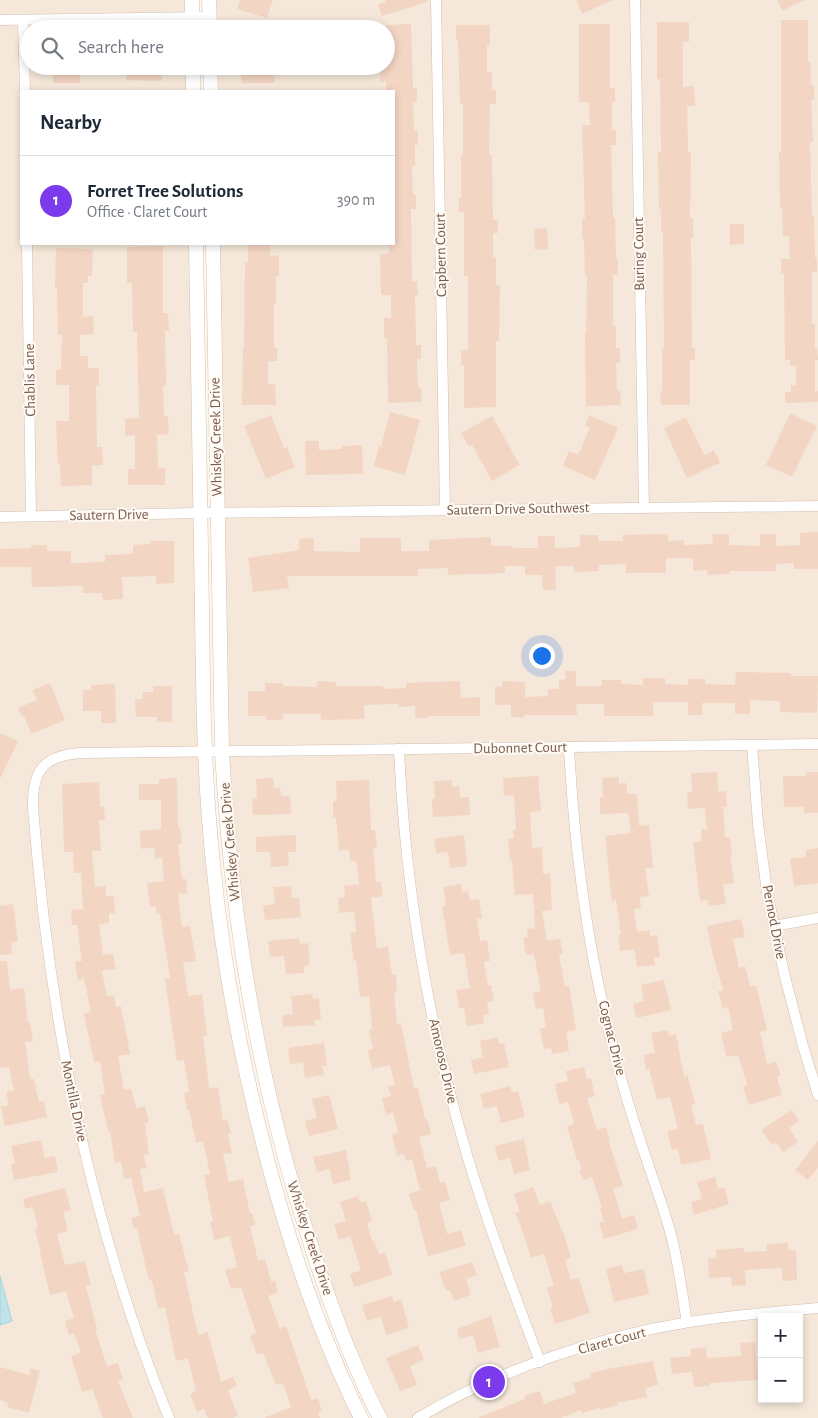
<!DOCTYPE html>
<meta charset="utf-8">
<style>
body{margin:0;font-family:"Alegreya Sans",sans-serif;background:#f6f6f7;color:#1f2937}
.controls{position:absolute;right:15px;bottom:15px;display:grid;overflow:hidden;border-radius:0px;box-shadow:0 2px 8px #0003}
.controls button{width:45px;height:45px;display:grid;place-items:center;padding:0;border:0;border-bottom:1px solid #e0e1e3;background:#fff;color:#1f2937;font:25px sans-serif}
.you{position:absolute;left:541px;top:655px;width:18px;height:18px;margin:-12px;border:4px solid #fff;border-radius:50%;background:#1a73e8;box-shadow:0 0 0 8px #1a73e833}
.badge{display:grid;place-items:center;width:32px;height:32px;border-radius:50%;background:#7c3aed;color:#fff;font-size:16px;font-weight:700}
.pin{position:absolute;translate:-50% -50%;border:2px solid #fff;box-shadow:0 1px 5px #0006}
.list{margin:0;padding:0;list-style:none}
h2{display:flex;justify-content:space-between;align-items:center;height:65px;margin:0;padding:0 20px;font-size:21px}
h2 small{font-size:16px;font-weight:400;color:#747a83}
.list li{display:grid;grid-template-columns:32px 1fr auto;gap:15px;align-items:center;box-sizing:border-box;height:90px;padding:0 20px;border-top:1px solid #e0e1e3}
.list b{display:block;font-size:19px;white-space:nowrap}
.list p{margin:0;font-size:16px;white-space:nowrap;color:#747a83}
.list em{font-size:16px;font-style:normal;color:#747a83}
.icon{flex:none;width:28px;height:28px;fill:none;stroke:currentColor;stroke-width:2;stroke-linecap:round;stroke-linejoin:round}
.map{position:relative;flex:none;width:818px;height:1418px;overflow:hidden}
.search{position:absolute;background:#fff;box-shadow:0 2px 8px #0003;left:20px;top:20px;width:375px;height:55px;display:flex;align-items:center;gap:12px;box-sizing:border-box;padding:0 18px;border-radius:28px;color:#747a83;font-size:19px}
.panel{position:absolute;background:#fff;box-shadow:0 2px 8px #0003;left:20px;top:90px;width:375px;height:155px;border-radius:0px}
.map>svg:first-child{display:block}
.residential{fill:#f5e8da;fill-rule:evenodd}
.water{fill:#bfe3e8;stroke:#a5d3da}
.building{fill:#f3d5c3}
.lines{fill:none;stroke-linecap:round;stroke-linejoin:round}
.street-casing{stroke:#d1beb0;stroke-width:11}
.secondary-casing{stroke:#d6c0b0;stroke-width:15}
.street{stroke:#fff;stroke-width:10}
.secondary{stroke:#fff;stroke-width:14}
.labels{text-anchor:middle;dominant-baseline:central;stroke-width:4;stroke-linejoin:round;paint-order:stroke}
.street-label{font-size:15px;fill:#7a5c4d;stroke:#fffaf3}
</style>
<div class="map">
<svg width="818" height="1418" viewBox="0 0 818 1418">
<rect width="100%" height="100%" fill="#fdf6ec"/>
<!-- residential -->
<g class="residential">
<path d="M0,0H185L186,29H29V66H186L187,91H21V244H189L199,773L206,863L214,928L238,1066L252,1126L318,1337L340,1391L354,1418H0V1325L12,1321L0,1276Z"/>
<path d="M216,0H818V1418H388L346,1327L305,1206L272,1081L247,948L239,880L232,807L229,751L220,244H394V91H217V66H386V29H216ZM762,1317H799V1399H762Z"/>
</g>
<!-- water -->
<path class="water" d="M0,1276L12,1321L0,1325Z"/>
<!-- building -->
<g class="building">
<path d="M240,0H273L267,18L237,9Z"/>
<path d="M385,0H427V2L382,16L378,4L386,2Z"/>
<path d="M576,0H613L582,14Z"/>
<path d="M777,0H805L782,11Z"/>
<path d="M781,20H808V62H810L811,85H814V100H811L813,142H810L812,216H814L815,258H817V272H812V324H815V348H817L818,360H815V391H818V402L785,403V392H791V385H796V366H790V360H785L784,273H781V259H790L789,236L783,237L782,208H780L779,152H781Z"/>
<path d="M657,22H689V42H683V87L694,86L695,106H687L688,152H691L690,218H693V238H691L692,348H695V360H690V405H661L660,391H662V348H664L663,232H661V209H659L658,152H661L660,79H657Z"/>
<path d="M411,24L413,88H417V102H413L414,131H418V145H415V166H412L413,195H416V209H411L412,281H417L418,295H415L416,345H421V359H417L418,388H421L422,402L388,403L387,338H384V318H391V295H381L380,254L389,253V244H394V91H386V81L380,82V66H386L387,61L386,25Z"/>
<path d="M579,24H610V88H615V102H612V130H616V145H611L613,218H615L616,259H618V275H613V326H616V348H620V363H616L617,391H620L621,405L586,406L585,333H586L587,275H585L584,239H582V219H585L582,125H590L589,102H579Z"/>
<path d="M456,25H490V45H487V72H492V90H496V104H490L489,155H492L493,220H498V233H493V257H496V285H500L499,341H496V407L464,408V365H461V350H468V276H464V212H459V198H461V155H463V104H460L458,40H456Z"/>
<rect x="53" y="66" width="27" height="17"/>
<path d="M126,66H162V81L126,80Z"/>
<path d="M241,66H270V72H274L275,83H241Z"/>
<path d="M730,224H744V244L730,245Z"/>
<path d="M547,228L548,249L535,250L534,229Z"/>
<path d="M248,244H270V256L279,255V276H276V304H274V348H277V361H268V384H275L276,405H242L243,349H244L245,262H248Z"/>
<path d="M163,246V313H168L169,331H165L166,385H163L164,416H168L169,434L157,435L158,468H165V485H128V469H135V435L125,436V419L139,418L137,332H133L132,283H127V247Z"/>
<path d="M56,248L93,249L92,276H88V283H83V317L93,316L94,334L80,335V356H88V368H99V386H96L97,447H102L103,465L92,466V485L61,486L60,464H58L56,421H69V385H56V370H61L62,335H58L57,288H55Z"/>
<path d="M390,412L420,420L405,475L374,466L379,446L381,447Z"/>
<path d="M790,413L817,426L792,477L766,465Z"/>
<path d="M271,415L284,448L287,447L295,467L266,479L244,426Z"/>
<path d="M589,415L618,428L595,480L563,466L569,451L578,455L590,428L585,426Z"/>
<path d="M492,416L520,465L492,481L472,445L469,447L461,433Z"/>
<path d="M686,417L704,455L714,450L720,463L687,478L664,428Z"/>
<path d="M305,441H319V450L342,449V446L362,445L363,474L306,475Z"/>
<path d="M818,532V569H794V563L776,564V571H730V574L707,575V570L693,571V558H666V573H626V564L599,565V571L574,572V566H555L556,590H543L542,575H525V566H505V573L448,575V568L418,569V576H287L289,588L253,592L248,558L299,550V539L314,538V551L360,552V538H401V551H429V540L491,537V546H513V548H538V536H555V548L580,547V535H598V541H623V535L668,534V541L684,540V545L713,544L712,534H729V545L760,546V534H776V546L800,545V533Z"/>
<path d="M150,541H174V583L156,584V576L122,577L123,599L103,600L102,593H83V586L32,587L31,567H0V549L31,548V545H47V551H71V563L105,562V555L133,554V545L150,544Z"/>
<path d="M565,671H576V686H602V680H621V684L643,685V678H665V684L688,685V679H705V684L735,685L736,672L791,673V676H818L817,713L780,712V701L750,700V714H735V703H702V715H688V702H653V716H604V704H576L577,715H524V718L511,717V705H495V687H502V681L525,682V697L548,696V689H559V680L566,679Z"/>
<path d="M317,681L336,682V686H383V689L406,688V683L460,681L461,698L480,697V716H428V718H415V706L398,707V704L364,705L365,719L321,720V714H283V720H266V716H248V691H265V683H283V686L317,687Z"/>
<path d="M50,683L65,720L31,734L24,716H22L18,708L37,700L33,690Z"/>
<path d="M115,684L116,723H101V711H83V690H91V685Z"/>
<path d="M153,686H172V722H157V717H136L135,699H143V692H153Z"/>
<path d="M0,733L18,741L0,779Z"/>
<path d="M717,772L718,792L726,791L727,807H723L725,837H730L732,855H730L734,883L723,884L726,904L709,906L708,900L700,901L693,842L702,841L701,829H707L705,808L688,809L687,792H692L691,773Z"/>
<path d="M806,772H818V813H804V807H784L783,776H806Z"/>
<path d="M538,776L541,811L530,812L532,848L542,847L543,874L550,873L552,910L542,911L547,941L560,939L563,954L559,955L565,987L569,986L576,1030L566,1032L569,1051L552,1054L551,1048L544,1049L540,1028H546L543,1008L536,1009L533,993L541,991L534,954L526,955L523,938L528,937L527,929L535,928L533,894L515,895L512,860H510L508,839L514,838L513,830H516L514,795L504,796L503,778Z"/>
<path d="M619,777V784L627,783V794H637L639,826L649,825L653,868H645L649,896L640,897L641,908L634,909L637,932L649,930L650,936L657,935L660,957L654,958L655,965L637,967L634,949L620,951L618,935H621L616,900L612,901L605,836L631,833L628,813L600,814V797H603L602,778Z"/>
<path d="M177,778L178,827H180L182,844L178,845L182,879H186L187,893L178,894L182,927L190,926L196,961L183,963L188,996L202,994L207,1036H203L209,1088L218,1087L223,1120L227,1119L231,1133L228,1134L232,1153L223,1154L229,1182L243,1179L250,1214L252,1213L255,1225L250,1226L258,1261L265,1259L271,1282L275,1281L278,1293L268,1296L280,1329L286,1326L311,1400L318,1398L322,1411L318,1412L320,1418H266V1417L291,1407L283,1383L276,1385L263,1353L257,1355L250,1336L256,1333L241,1287L231,1289L225,1270L237,1267L230,1236L214,1240L210,1222H213L204,1175L210,1174L203,1141L196,1143L189,1110H187L184,1093L189,1092L184,1060L177,1061L165,979L170,978L160,914L157,915L156,907H150L147,883L164,881L162,858L155,859L154,847L141,849L140,831L161,829V800H139V784H159V779Z"/>
<path d="M273,778L274,788H280L281,796H290L291,814L253,815L252,798H257L256,779Z"/>
<path d="M369,780L371,830H375L377,848L373,849L376,882H381L383,896L371,898L377,948L388,947L392,975H396L397,992H394L397,1024L401,1023L414,1089L418,1088L425,1119H427L431,1134L419,1137L427,1168L436,1166L440,1183L445,1182L450,1200L439,1203L447,1234L461,1230L466,1246L428,1256L416,1210L414,1211L409,1194L420,1190L412,1159L406,1161L404,1154L397,1156L392,1135L398,1133L393,1113L386,1115L382,1098L391,1096L388,1086L395,1085L390,1065L372,1069L368,1050L373,1049L369,1030L372,1029L369,996L360,997L356,960L354,961L350,933L356,932L354,911L339,913L338,898L345,897L344,886L359,884L356,861H350L349,850L339,851L336,818H333V801H337L336,781Z"/>
<path d="M452,780V787L459,786L460,797H469L470,815L433,817L432,799H435L434,781Z"/>
<path d="M99,782L100,807H104L105,820H99L101,851H92L95,887L106,886V896H114L115,913H109V923L99,924L103,955L113,954L116,969L102,971L107,996L114,995L116,1007L121,1006L127,1037L130,1054L118,1056L124,1090L131,1089L136,1108L145,1106L149,1122L145,1123L149,1154L144,1155L147,1168L140,1169L144,1192L163,1188L174,1235L179,1234L189,1271L184,1272L198,1335L208,1332L221,1382L233,1377L237,1386L228,1390L238,1416L232,1418H208L204,1409L197,1412L190,1394L196,1391L188,1358L176,1361L165,1307L158,1309L152,1280L149,1281L137,1228L134,1229L131,1218L140,1216L131,1178L124,1179L121,1162L115,1163L110,1131H108L100,1095L105,1094L100,1061L94,1062L84,1014L91,1012L84,979L78,980L75,962L82,961L77,925H72L71,910L83,909L81,873H74L73,852H64L62,784Z"/>
<path d="M296,835V852H288L289,866L271,867L270,852H256V837Z"/>
<path d="M464,835L467,866L450,868L448,852L436,853L434,839Z"/>
<path d="M818,848V883L794,886L790,859L806,857V850Z"/>
<path d="M461,884L462,892L468,891L470,900L479,899L482,918L477,919L480,941L487,940L490,961L484,962L488,985H491L494,1001L487,1002L489,1014L483,1015L484,1023L467,1026L464,1008H459L456,990L470,988L464,953L450,955L442,906H446L443,887Z"/>
<path d="M291,886L292,898H299L301,917L265,920L263,906L275,904L273,887Z"/>
<path d="M13,904L18,941L11,942L12,954L0,955V906Z"/>
<path d="M741,919L745,937L733,939L739,968L745,966L750,986L756,985L767,1030L760,1032L767,1064L776,1062L781,1075L777,1077L782,1095L749,1105L743,1087L747,1085L738,1055L726,1057L721,1033L733,1030L728,1007L723,1009L718,991L723,990L713,956L707,926Z"/>
<path d="M299,938L300,944L308,943L310,965L304,966V973L286,974L284,956L270,957L268,941Z"/>
<path d="M0,961H7L10,990L24,988L28,1022H30L33,1041L25,1042L30,1079H34L39,1102L44,1101L47,1117L5,1126L1,1107L9,1105L6,1092L14,1090L9,1067L0,1068Z"/>
<path d="M664,980L671,1010L636,1018L633,1004L644,1001L641,985Z"/>
<path d="M312,994L313,999L319,998L321,1020H314L315,1025L283,1027L282,1015L293,1014L291,996Z"/>
<path d="M668,1030L669,1036L676,1034L684,1077L688,1076L695,1104L691,1105L696,1125L703,1124L711,1159L681,1165L678,1149L672,1150L667,1131L678,1129L670,1097L657,1100L649,1069L646,1070L644,1055L655,1053L651,1033Z"/>
<path d="M498,1037L499,1044L504,1043L509,1067L474,1074L471,1060L483,1057L480,1041Z"/>
<path d="M324,1043L327,1066H322L324,1075L305,1078L303,1062L290,1064L288,1048Z"/>
<path d="M584,1067L587,1079L591,1078L595,1096L587,1098L597,1130L606,1127L610,1142H609L623,1186L613,1189L622,1218L634,1215L638,1229L604,1239L599,1223L604,1222L600,1208H602L592,1177L583,1180L579,1170L582,1169L579,1160H577L567,1126L574,1124L568,1102L559,1104L555,1084L568,1081L566,1071Z"/>
<path d="M510,1086L512,1092L518,1091L525,1117L501,1123L497,1106L484,1109L480,1094Z"/>
<path d="M329,1095L338,1129L309,1136L305,1121L317,1118L312,1099Z"/>
<path d="M792,1110L799,1121L789,1128L798,1142L783,1152L776,1142L772,1145L761,1130Z"/>
<path d="M524,1139L530,1170L514,1174L510,1158L498,1161L495,1146Z"/>
<path d="M41,1140L45,1158L55,1156L58,1172L14,1180L11,1164L15,1163L11,1146Z"/>
<path d="M818,1141V1168L808,1180L795,1170Z"/>
<path d="M346,1150L351,1180L333,1184L330,1169L317,1172L313,1157Z"/>
<path d="M715,1177L718,1189L724,1187L729,1204L694,1215L691,1202L702,1199L697,1182Z"/>
<path d="M533,1187L540,1205L550,1201L562,1231H563L571,1258L565,1260L571,1280L579,1278L590,1313L555,1324L550,1308L553,1307L547,1288L554,1286L544,1254L531,1258L522,1229L515,1213L520,1212L514,1194Z"/>
<path d="M65,1188L71,1210L63,1212L68,1231L57,1234L65,1265L85,1261L91,1285L86,1286L97,1329H95L107,1366L118,1363L123,1379L118,1381L133,1418H103L92,1389L82,1392L71,1356L81,1352L74,1333L69,1335L65,1321L74,1318L66,1291L50,1295L40,1253H41L35,1229L38,1228L33,1207L25,1209L23,1199Z"/>
<path d="M358,1196L360,1203L366,1201L372,1221L367,1223L372,1241H374L379,1254L385,1252L392,1275L354,1287L350,1274L361,1270L350,1236L339,1240L334,1224L346,1221L340,1202Z"/>
<path d="M788,1243L789,1250H796L797,1280L782,1281V1268L745,1270L746,1285L732,1286L731,1277L709,1278L708,1258H716V1250L744,1248V1252L767,1251V1244Z"/>
<path d="M472,1262L477,1275L466,1279L471,1295L454,1301L450,1290L446,1291L439,1272Z"/>
<path d="M622,1265L624,1273L644,1269L649,1294L614,1302L606,1269Z"/>
<path d="M392,1296L394,1302L401,1299L409,1328L386,1335L381,1317L367,1321L362,1305Z"/>
<path d="M491,1316L500,1347L478,1353L473,1335L460,1339L457,1329Z"/>
<path d="M755,1342L758,1380L710,1383V1386L694,1387L692,1372L672,1374L670,1358L691,1356V1349L706,1347L707,1358L741,1356L740,1343Z"/>
<path d="M418,1345L424,1360L410,1366L417,1385L400,1391L386,1358Z"/>
<path d="M653,1361L658,1385L645,1388L647,1397L617,1403L618,1405L600,1410L599,1408L582,1413L581,1410L561,1418H478L525,1399L524,1396L540,1391L544,1404L576,1393L573,1383L591,1378L590,1373L608,1369Z"/>
<path d="M0,1367L29,1375L31,1368L40,1371L29,1413L7,1407L8,1403L0,1400Z"/>
</g>
<g class="lines">
<defs>
<g id="street">
<path d="M436,0L445,510"/>
<path d="M635,0L644,508"/>
<path d="M0,20L209,17"/>
<path d="M23,20L25,91"/>
<path d="M27,244L31,516"/>
<path d="M0,517L200,513L818,506"/>
<path d="M752,745L758,824L767,892L784,973L803,1046L818,1095"/>
<path d="M569,747C574,844 586,940 610,1035C620,1078 633,1120 647,1161C657,1191 669,1221 675,1252C680,1275 683,1299 687,1322"/>
<path d="M399,749C405,886 428,1023 467,1155C488,1225 514,1293 540,1362"/>
<path d="M774,926L818,918"/>
<path d="M169,1418C90,1225 49,1016 33,808C32,770 44,755 82,753L818,744"/>
<path d="M418,1418C498,1370 598,1337 689,1322C732,1315 775,1312 818,1308"/>
</g>
<g id="secondary">
<path d="M192,0V29"/>
<path d="M209,0L210,29"/>
<path d="M193,66V91"/>
<path d="M210,66L211,91"/>
<path d="M196,244C197,366 199,488 202,611C203,695 204,779 213,863C223,967 243,1069 270,1170C293,1255 322,1339 361,1418"/>
<path d="M213,244L222,751C231,918 258,1083 310,1242C329,1302 351,1362 380,1418"/>
</g>
</defs>
<!-- street casing -->
<use href="#street" class="street-casing"/>
<!-- secondary casing -->
<use href="#secondary" class="secondary-casing"/>
<!-- street -->
<use href="#street" class="street"/>
<!-- secondary -->
<use href="#secondary" class="secondary"/>
</g>
<g class="labels">
<!-- street labels -->
<g class="street-label">
<text transform="translate(639 254) rotate(-91)">Buring Court</text>
<text transform="translate(441 255) rotate(-91)">Capbern Court</text>
<text transform="translate(30 380) rotate(-91)">Chablis Lane</text>
<text transform="translate(216 437) rotate(-91)">Whiskey Creek Drive</text>
<text transform="translate(518 509) rotate(-1)">Sautern Drive Southwest</text>
<text transform="translate(109 515) rotate(-1)">Sautern Drive</text>
<text transform="translate(520 748) rotate(-1)">Dubonnet Court</text>
<text transform="translate(230 842) rotate(-95)">Whiskey Creek Drive</text>
<text transform="translate(774 922) rotate(79)">Pernod Drive</text>
<text transform="translate(612 1038) rotate(76)">Cognac Drive</text>
<text transform="translate(443 1061) rotate(77)">Amoroso Drive</text>
<text transform="translate(74 1101) rotate(78)">Montilla Drive</text>
<text transform="translate(310 1238) rotate(72)">Whiskey Creek Drive</text>
<text transform="translate(612 1341) rotate(-15)">Claret Court</text>
</g>
</g>
</svg>
<div class="controls">
<button>+</button>
<button>−</button>
</div>
<div class="you"></div>
<div class="pin badge" style="left:489px;top:1382px">1</div>
<div class="search"><svg class="icon" aria-label="search" viewBox="0 0 24 24"><circle cx="10" cy="10" r="6"/><path d="M15 15l6 6"/></svg>Search here</div>
<section class="panel">
<h2>Nearby<small></small></h2>
<ul class="list">
<li><span class="badge">1</span><div><b>Forret Tree Solutions</b><p>Office · Claret Court</p></div><em>390 m</em></li>
</ul>
</section>
</div>
